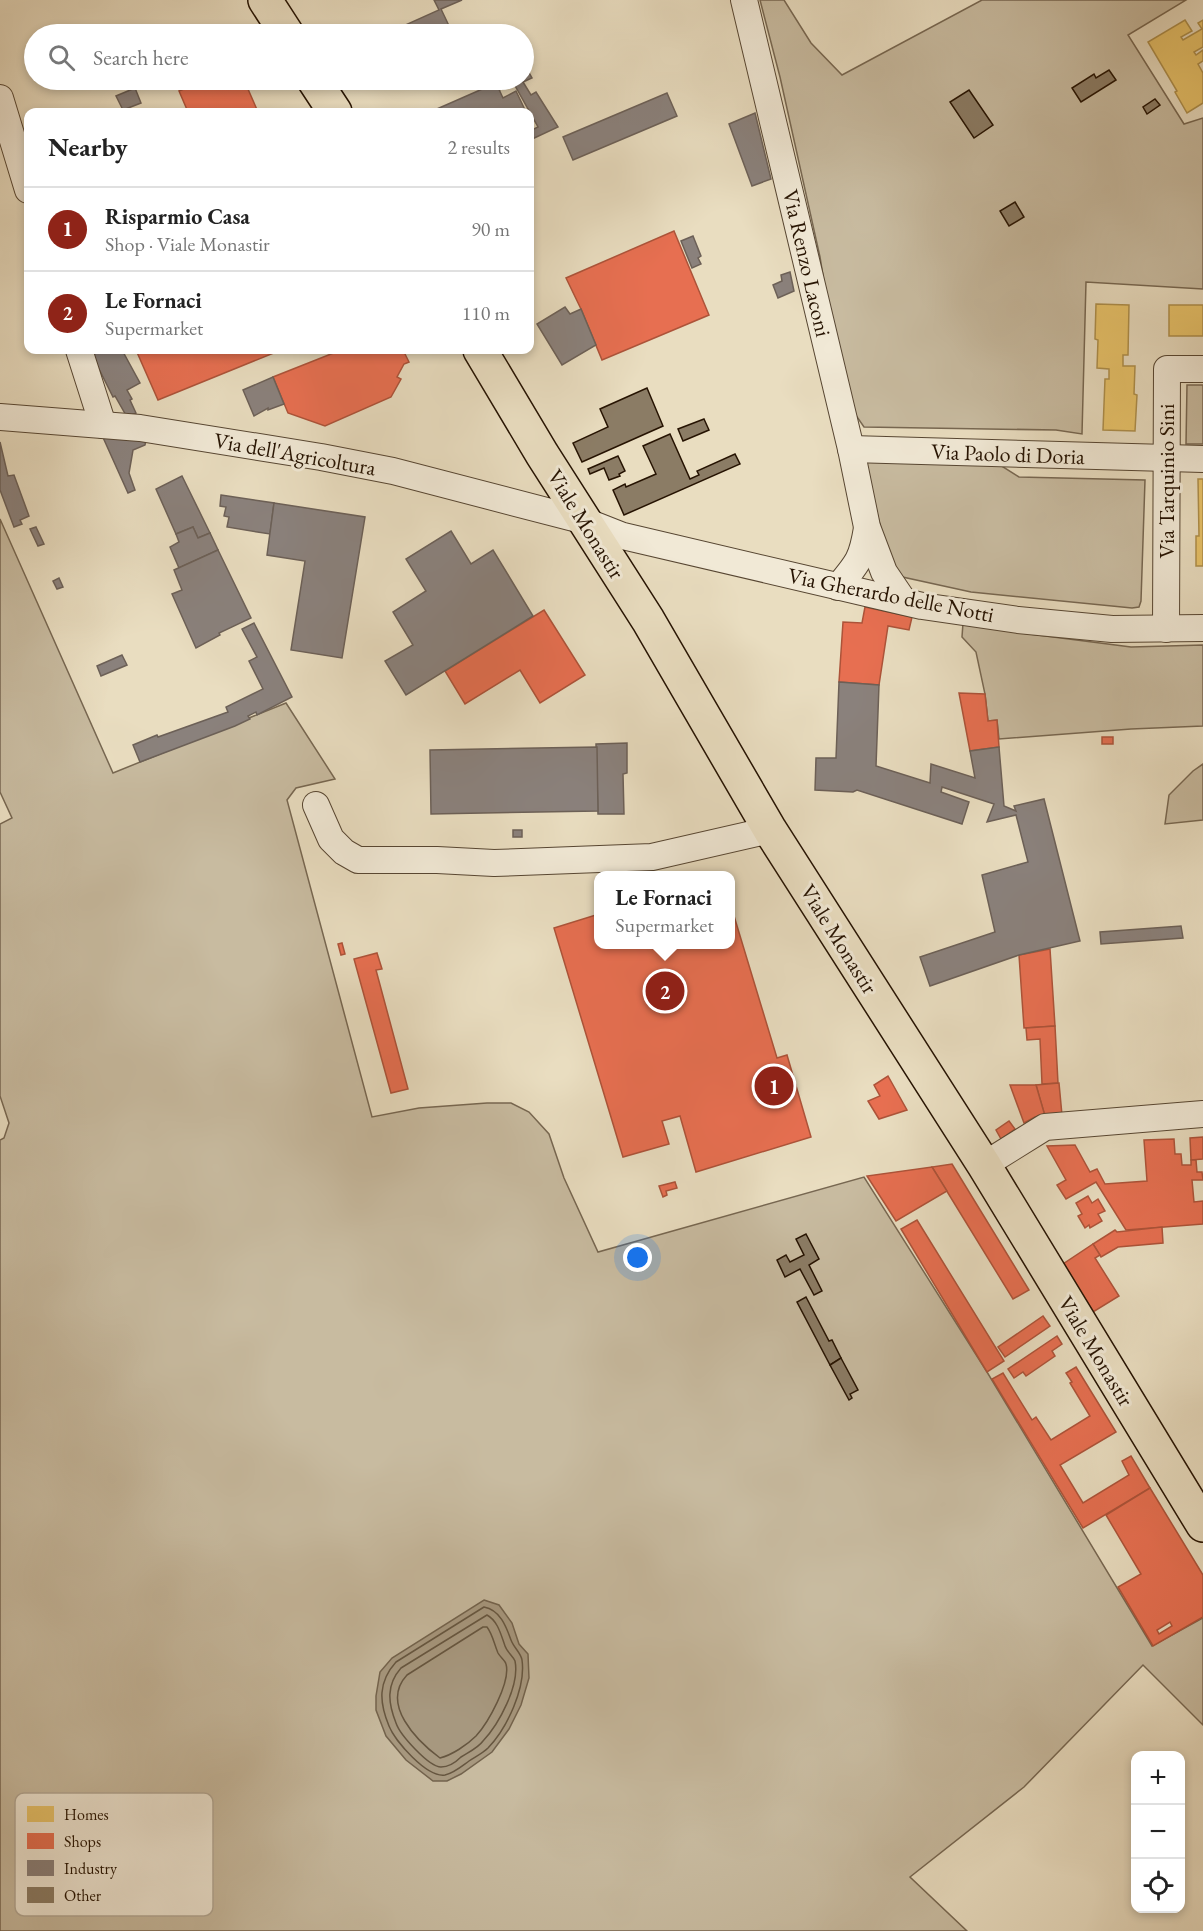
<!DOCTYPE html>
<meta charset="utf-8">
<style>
body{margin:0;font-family:"EB Garamond",serif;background:#f2f2f2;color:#222}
.controls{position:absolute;right:18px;bottom:18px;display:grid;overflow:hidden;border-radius:12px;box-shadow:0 3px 9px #0003}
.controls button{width:54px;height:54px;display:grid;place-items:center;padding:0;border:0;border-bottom:2px solid #e0e0e0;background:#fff;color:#222;font:30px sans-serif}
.you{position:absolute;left:638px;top:1258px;width:21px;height:21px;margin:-15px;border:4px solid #fff;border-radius:50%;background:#1a73e8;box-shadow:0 0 0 9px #1a73e833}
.badge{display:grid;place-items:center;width:39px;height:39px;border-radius:50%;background:#8f2418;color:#fff;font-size:20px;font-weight:700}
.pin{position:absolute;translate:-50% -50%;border:3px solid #fff;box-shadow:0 2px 6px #0006}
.popup{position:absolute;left:594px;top:871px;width:141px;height:78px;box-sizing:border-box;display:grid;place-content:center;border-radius:12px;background:#fff;filter:drop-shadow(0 2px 4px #0005);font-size:20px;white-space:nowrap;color:#767676}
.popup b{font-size:22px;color:#222}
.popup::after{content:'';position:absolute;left:50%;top:100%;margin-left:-12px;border:12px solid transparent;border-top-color:#fff}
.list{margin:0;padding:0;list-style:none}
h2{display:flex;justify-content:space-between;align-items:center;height:78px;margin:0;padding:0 24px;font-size:26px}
h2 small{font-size:20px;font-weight:400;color:#767676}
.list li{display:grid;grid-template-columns:39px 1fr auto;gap:18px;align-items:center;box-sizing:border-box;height:84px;padding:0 24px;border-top:2px solid #e0e0e0}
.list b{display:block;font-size:22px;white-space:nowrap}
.list p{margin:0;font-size:20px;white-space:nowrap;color:#767676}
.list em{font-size:20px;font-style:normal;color:#767676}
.icon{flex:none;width:33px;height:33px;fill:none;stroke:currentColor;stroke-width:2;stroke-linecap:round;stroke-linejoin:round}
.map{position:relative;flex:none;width:1203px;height:1931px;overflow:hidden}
.search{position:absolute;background:#fff;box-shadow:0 3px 9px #0003;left:24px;top:24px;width:510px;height:66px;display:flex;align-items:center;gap:15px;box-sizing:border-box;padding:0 21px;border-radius:33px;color:#767676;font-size:22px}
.panel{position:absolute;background:#fff;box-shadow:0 3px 9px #0003;left:24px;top:108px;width:510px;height:246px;border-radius:12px}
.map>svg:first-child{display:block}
.green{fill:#c8bba0;stroke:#776751;stroke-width:1.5}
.water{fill:#a7987f;stroke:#73634d;stroke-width:1.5}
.homes{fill:#e9c46a;stroke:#ae8f4b;stroke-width:1.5}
.shops{fill:#e76f51;stroke:#ad5339;stroke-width:1.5;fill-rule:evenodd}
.industry{fill:#8a817c;stroke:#6c6057;stroke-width:1.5}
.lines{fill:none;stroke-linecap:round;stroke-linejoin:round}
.shore{stroke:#665640;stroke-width:1.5}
.building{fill:#8b7c65;stroke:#261302;stroke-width:1.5}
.minor-casing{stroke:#574632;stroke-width:28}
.major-casing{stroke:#261302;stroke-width:36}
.minor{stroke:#f1e9d6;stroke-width:26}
.major{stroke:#e9ddc0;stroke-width:33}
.labels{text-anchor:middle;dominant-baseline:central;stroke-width:6;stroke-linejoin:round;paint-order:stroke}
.street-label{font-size:22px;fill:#261302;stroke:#f1e9d6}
.key{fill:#f1e9d6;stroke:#b4a996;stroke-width:1.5}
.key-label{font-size:16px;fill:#261302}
</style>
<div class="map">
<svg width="1203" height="1931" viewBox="0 0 1203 1931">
<rect width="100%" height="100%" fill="#e9ddc0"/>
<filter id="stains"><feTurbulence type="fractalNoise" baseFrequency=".00333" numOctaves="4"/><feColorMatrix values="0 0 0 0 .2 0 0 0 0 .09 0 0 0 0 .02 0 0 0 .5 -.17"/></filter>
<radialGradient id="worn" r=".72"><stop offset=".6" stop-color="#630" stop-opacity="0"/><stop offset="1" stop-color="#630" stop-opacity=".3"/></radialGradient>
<!-- green -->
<g class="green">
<path d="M760,0H784L811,43L842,75L982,0H1186L1128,35L1184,124L1203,118V289L1086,282L1082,434L1056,430L864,427L855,414L829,313L820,257L780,77Z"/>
<path d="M1187,385H1203V444H1186Z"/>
<path d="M863,460L997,463L1019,477L1145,480L1141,601L1139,607L1132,608L971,592L898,576L892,570Z"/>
<path d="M0,519L113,773L286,703L335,779L296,788L287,800L372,1117L419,1108L487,1103H511L529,1112L549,1134L564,1178L598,1252L864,1177L987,1372L1152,1646L1203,1618V1725L1143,1665L1024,1787L910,1877L967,1931H0V1140L4,1138L9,1123L0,1096V824L12,818L0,792Z"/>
<path d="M963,623L1022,633L1131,647L1203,645V726L1131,729L999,739L997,720L988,721L985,694L976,652L962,637Z"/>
<path d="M1203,764V820L1165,824L1169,795L1193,771Z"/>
</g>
<!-- water -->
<path class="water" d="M484,1600L499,1605L512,1623L519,1644L528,1654L529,1678L521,1705L509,1729L492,1752L461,1774L447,1781H433L406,1760L386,1736L376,1710V1696L380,1672L392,1658Z"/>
<!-- homes -->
<g class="homes">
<path d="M1185,20L1192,31L1181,37L1183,40L1202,29L1198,23L1203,20V47L1194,52L1196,55L1203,50V61L1198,64L1203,73V103L1187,113L1175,92L1177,91L1148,42Z"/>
<path d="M1096,304L1129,305L1128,355H1123V366H1135L1134,394L1137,395L1135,431L1103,430L1105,379H1109V369L1097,368L1098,340L1095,339Z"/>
<rect x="1169" y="305" width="34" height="31"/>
<path d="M1198,479H1203V566H1196V536H1199Z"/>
</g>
<!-- shops -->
<g class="shops">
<path d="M205,80H244L258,112H188L179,91Z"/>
<path d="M674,231L709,315L602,360L581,309L566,278Z"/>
<path d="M136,350H281L158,400Z"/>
<path d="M341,350H403L409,362L404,364L397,377L401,379L391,397L325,426L288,413L273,377Z"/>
<path d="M865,607L912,617L909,630L888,626L879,685L839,682L843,622L862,623Z"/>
<path d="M544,610L585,675L540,703L520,670L465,704L445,671Z"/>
<path d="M959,693L985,694L988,721L997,720L999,747L970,751Z"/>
<rect x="1102" y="737" width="11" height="7"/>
<path d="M731,906L777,1058L787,1055L811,1137L696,1172L680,1116L662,1121L669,1144L623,1157L554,928L599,914V944H731Z"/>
<path d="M342,943L345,954L341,955L338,944Z"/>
<path d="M1050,949L1055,1026L1024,1028L1019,955Z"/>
<path d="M377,953L382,969L376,970L408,1089L391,1093L354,959Z"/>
<path d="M1055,1026L1058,1083L1042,1084L1040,1039L1027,1040L1026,1028Z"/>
<path d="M888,1076L907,1110L879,1119L868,1101L880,1096L874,1085Z"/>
<path d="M1059,1083L1062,1115L1045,1116L1036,1085Z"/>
<path d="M1010,1085H1036L1045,1116L1035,1117L1024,1123Z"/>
<path d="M1009,1121L1015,1129L1001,1139L996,1130Z"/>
<path d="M1203,1137V1159L1191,1160L1190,1138Z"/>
<path d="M1174,1139L1175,1154H1181L1182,1165H1191V1160H1196L1197,1172H1202L1203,1180H1192L1194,1202L1203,1201V1224L1126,1230L1096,1182L1066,1199L1057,1185L1066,1180L1047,1146L1075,1145L1090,1172L1097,1169L1105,1184L1147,1181L1144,1140Z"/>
<path d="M952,1164L1029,1290L1013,1299L932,1167Z"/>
<path d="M932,1167L947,1191L896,1221L867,1176Z"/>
<path d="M675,1182L677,1188L666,1191L667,1195L663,1197L659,1186Z"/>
<path d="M1088,1196L1092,1203L1098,1199L1105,1211L1098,1214L1102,1221L1090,1228L1089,1225L1085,1228L1078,1216L1082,1214L1076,1203Z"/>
<path d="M917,1220L1004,1361L987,1372L901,1229Z"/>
<path d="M1162,1227L1163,1243L1118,1247L1101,1257L1093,1244L1115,1230L1117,1232Z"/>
<path d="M1093,1244L1100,1255L1095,1258L1119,1296L1093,1312L1063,1264Z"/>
<path d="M1043,1316L1050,1326L1005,1357L998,1347Z"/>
<path d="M1057,1336L1062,1344L1052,1351L1055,1356L1026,1376L1023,1372L1014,1378L1008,1369Z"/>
<path d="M1076,1367L1116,1432L1060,1465L1083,1503L1129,1475L1122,1461L1131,1456L1150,1488L1083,1528L992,1379L1003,1373L1032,1420L1036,1417L1051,1440L1090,1416L1070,1383L1072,1382L1066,1373Z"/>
<path d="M1150,1488L1203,1575V1617L1153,1646L1118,1587L1141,1574L1106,1515ZM1170,1622L1172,1626L1159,1634L1157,1630Z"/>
</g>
<!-- industry -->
<g class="industry">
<path d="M434,0H462L441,9L451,30L441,34H407L403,26L439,10Z"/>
<path d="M527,69L532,78L523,82L531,95L536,92L558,127L530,140V131L538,127L514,84L499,90L496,83L503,80H524V70Z"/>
<path d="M496,83L503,98L516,91L526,112H430Z"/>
<path d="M135,88L141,103L123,110L116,96Z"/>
<path d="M667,93L677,116L573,160L563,137Z"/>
<path d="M755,113L771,179L752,186L729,124Z"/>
<path d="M693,236L701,256L698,258L701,264L692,268L681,241Z"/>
<path d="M790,272L794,291L778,298L773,285L782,281L781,275Z"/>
<path d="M565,307L570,314L581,309L596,345L562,365L537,324Z"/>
<path d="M104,350H122L140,383L127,390L132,399L130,400L136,413L127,417L115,396L113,397L92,355Z"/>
<path d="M273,377L284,404L268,410V408L254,416L243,390Z"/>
<path d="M101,433L146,440L145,445L133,450L129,473L135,490L128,493Z"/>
<path d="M0,442L8,476L14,475L29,516L20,520L22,524L14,527L0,490Z"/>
<path d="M182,476L210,533L198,538L193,527L176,534L156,489Z"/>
<path d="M221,495L274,503L270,534L227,527L229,517L224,516L226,507L220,506Z"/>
<path d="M274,503L365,517L342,658L291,650L305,561L267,555Z"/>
<path d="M36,527L44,544L38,546L30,529Z"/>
<path d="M193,527L198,538L210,533L218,550L179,568L170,547L179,542L176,534Z"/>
<path d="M451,531L471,564L493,550L533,616L406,695L385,661L413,645L393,612L426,591L406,559Z"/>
<path d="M218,550L251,618L219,633L220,635L196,648L172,594L182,590L174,570Z"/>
<path d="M59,578L63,587L57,589L53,581Z"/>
<path d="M254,623L292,697L257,715L256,712L248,716L250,719L235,726L140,762L133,745L157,735L158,737L228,712L226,707L263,689L249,661L257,657L242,629Z"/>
<path d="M122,655L127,665L101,676L97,666Z"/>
<path d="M839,682L879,685L876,766L930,783L931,764L975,778L970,751L999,747L1004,806L1016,811L1014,806L1044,799L1080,941L1019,955L930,986L920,957L995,932L982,875L1028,862L1016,815L987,822L994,804L942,787L941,792L969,802L962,824L857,790L853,792L815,790L816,758H836Z"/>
<path d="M627,743V773L623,774L624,814H598L596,744Z"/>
<path d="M597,747L598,811L431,814L430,750Z"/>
<rect x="513" y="830" width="9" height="7"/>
<path d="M1181,926L1183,938L1101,944L1100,932Z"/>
</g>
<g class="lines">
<!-- shore -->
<g class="shore">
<path d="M484,1607C500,1610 506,1626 511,1640C514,1648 521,1653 522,1660C526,1688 507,1728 488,1748C483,1753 475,1757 469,1761C462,1766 454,1773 445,1775C427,1778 395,1741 389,1726C379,1702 378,1682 396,1662Z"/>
<path d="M487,1615C498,1621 501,1635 505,1646C507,1652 513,1656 515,1661C520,1685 499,1724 483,1741C478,1748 469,1752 461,1757C456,1762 448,1767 441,1767C429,1767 400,1735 396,1723C388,1703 386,1685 401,1668Z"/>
<path d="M483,1627H487C493,1635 494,1644 498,1653C500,1657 505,1660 506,1664C511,1682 488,1723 476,1736C467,1745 452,1755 440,1758C417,1741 380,1704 407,1675Z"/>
</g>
</g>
<!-- building -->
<g class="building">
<path d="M1109,70L1116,80L1081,102L1072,88L1094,74L1096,78Z"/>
<path d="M969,90L993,125L974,138L950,102Z"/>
<path d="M1155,99L1160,105L1147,114L1143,107Z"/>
<path d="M1015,202L1024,217L1009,226L1000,211Z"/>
<path d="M647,388L663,426L582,462L573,443L608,427L600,409Z"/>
<path d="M704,419L709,430L683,441L678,429Z"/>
<path d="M670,434L690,479L699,475L697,471L735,454L740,464L624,515L613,490L625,484L626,487L656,474L643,446Z"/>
<path d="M618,456L625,471L619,474L620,476L609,480L604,468L590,474L588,469Z"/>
<path d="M806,1234L819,1259L809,1265L822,1291L814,1295L800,1269L785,1277L777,1260L786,1255L790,1262L804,1255L796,1239Z"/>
<path d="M806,1297L829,1341L832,1340L841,1358L830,1365L797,1302Z"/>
<path d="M841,1358L858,1390L850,1394L852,1398L849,1400L830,1365Z"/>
</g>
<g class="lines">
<defs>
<g id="minor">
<path d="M744,0L851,449L867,527L884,572L903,600"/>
<path d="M0,98L28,190"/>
<path d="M79,350L103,425"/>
<path d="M0,417L140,428L321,457L393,471L585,521L623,536L922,606L1018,620L1112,629L1203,628"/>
<path d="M851,449L1203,459"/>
<path d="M838,587C858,563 862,559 867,528"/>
<path d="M1166,629L1167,369H1203"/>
<path d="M316,805L331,839L344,852L358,860H437L494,863L652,857L770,830"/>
<path d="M984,1165L1045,1127L1203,1114"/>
</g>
<g id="major">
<path d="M265,0L287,34"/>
<path d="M314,80L335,112"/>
<path d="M480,350L542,454L648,620L770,830L984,1165L1203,1525"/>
</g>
</defs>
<!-- minor casing -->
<use href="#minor" class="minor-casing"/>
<!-- major casing -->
<use href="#major" class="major-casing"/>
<!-- minor -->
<use href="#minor" class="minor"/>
<!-- major -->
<use href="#major" class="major"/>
</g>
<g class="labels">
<!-- street labels -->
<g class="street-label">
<text transform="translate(807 263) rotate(77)">Via Renzo Laconi</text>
<text transform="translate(295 454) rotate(10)">Via dell'Agricoltura</text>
<text transform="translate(1008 454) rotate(2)">Via Paolo di Doria</text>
<text transform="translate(1166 481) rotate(-90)">Via Tarquinio Sini</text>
<text transform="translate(586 524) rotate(58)">Viale Monastir</text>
<text transform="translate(891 595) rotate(11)">Via Gherardo delle Notti</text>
<text transform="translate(839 939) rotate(58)">Viale Monastir</text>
<text transform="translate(1096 1351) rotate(59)">Viale Monastir</text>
</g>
</g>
<!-- legend -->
<rect x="15" y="1793" width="198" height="123" rx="9" class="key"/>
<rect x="27" y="1806" width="27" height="16" fill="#e9c46a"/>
<rect x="27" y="1833" width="27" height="16" fill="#e76f51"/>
<rect x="27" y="1860" width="27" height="16" fill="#8a817c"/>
<rect x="27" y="1887" width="27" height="16" fill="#8b7c65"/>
<g class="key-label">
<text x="64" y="1820">Homes</text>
<text x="64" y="1847">Shops</text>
<text x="64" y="1874">Industry</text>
<text x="64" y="1901">Other</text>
</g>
<rect width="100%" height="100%" filter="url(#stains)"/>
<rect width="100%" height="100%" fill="url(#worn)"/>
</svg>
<div class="controls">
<button>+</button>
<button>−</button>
<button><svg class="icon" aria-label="locate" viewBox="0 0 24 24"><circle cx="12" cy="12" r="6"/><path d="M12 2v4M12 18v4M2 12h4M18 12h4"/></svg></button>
</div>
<div class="you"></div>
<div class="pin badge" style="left:774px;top:1086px">1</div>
<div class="pin badge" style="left:665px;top:991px">2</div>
<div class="popup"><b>Le Fornaci</b>Supermarket</div>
<div class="search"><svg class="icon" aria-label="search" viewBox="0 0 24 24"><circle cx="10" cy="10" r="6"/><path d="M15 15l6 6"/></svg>Search here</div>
<section class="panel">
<h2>Nearby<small>2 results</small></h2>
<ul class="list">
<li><span class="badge">1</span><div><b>Risparmio Casa</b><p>Shop · Viale Monastir</p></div><em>90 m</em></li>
<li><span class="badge">2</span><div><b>Le Fornaci</b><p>Supermarket</p></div><em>110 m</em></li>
</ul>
</section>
</div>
